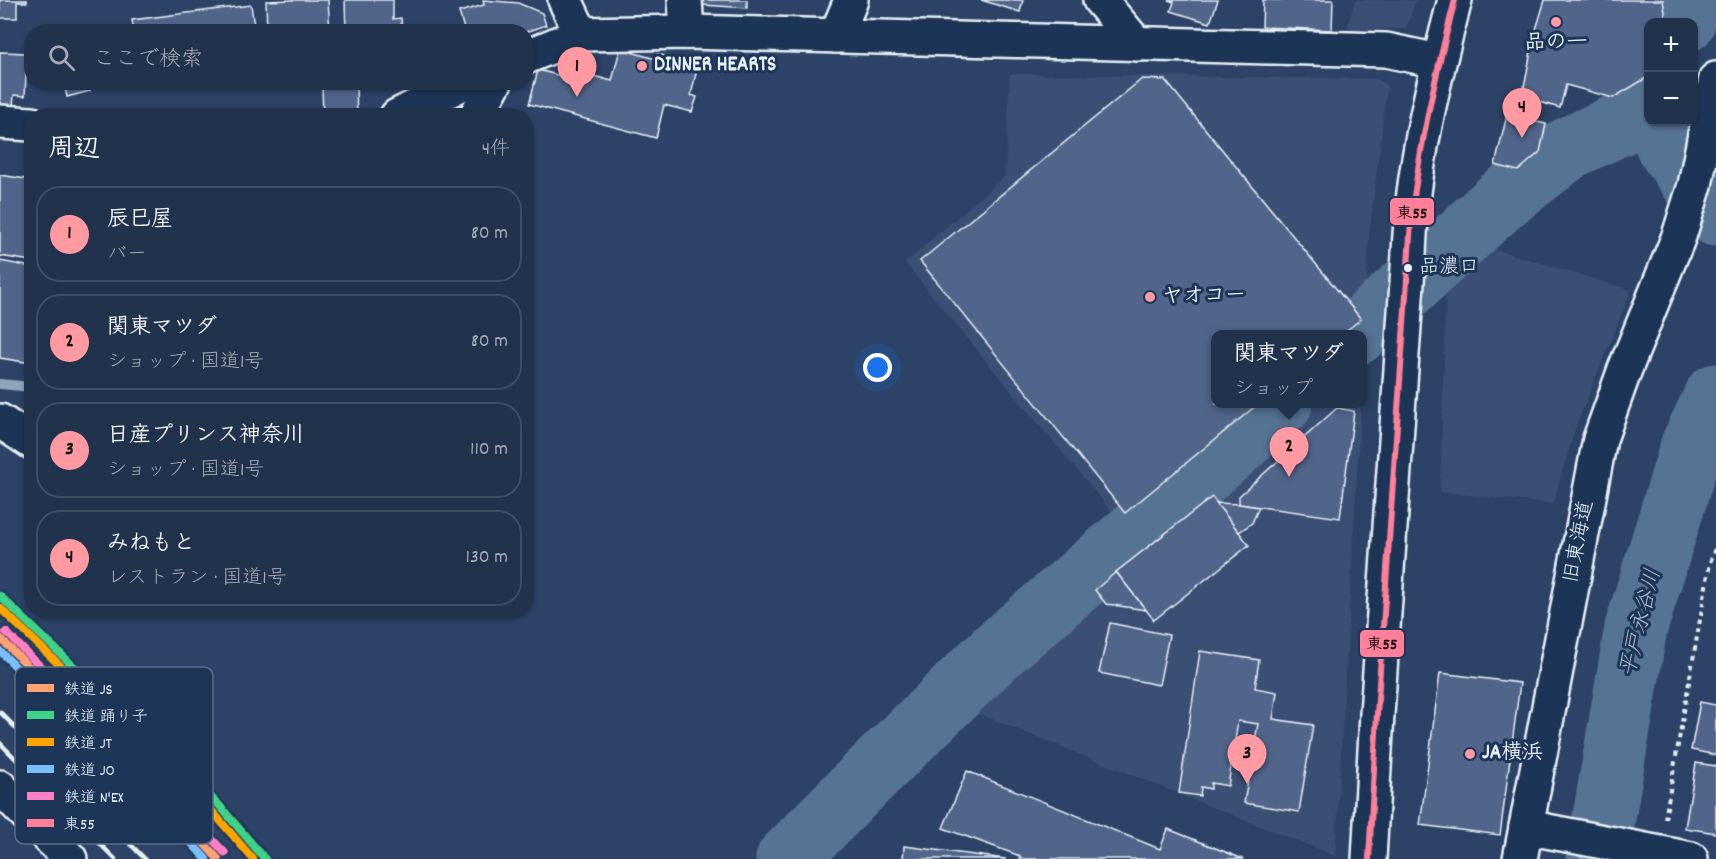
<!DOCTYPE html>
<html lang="ja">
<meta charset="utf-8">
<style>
body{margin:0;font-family:Dekko,"Klee One",sans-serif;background:#293a53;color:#f1f3f6}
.controls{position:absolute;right:18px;top:18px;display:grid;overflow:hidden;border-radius:12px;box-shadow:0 2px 4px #0004}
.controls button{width:54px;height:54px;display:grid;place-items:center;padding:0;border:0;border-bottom:2px solid #3e4d64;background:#21324c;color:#f1f3f6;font:30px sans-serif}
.you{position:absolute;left:878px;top:368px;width:21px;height:21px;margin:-15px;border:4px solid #fff;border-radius:50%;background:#1a73e8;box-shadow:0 0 0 9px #1a73e833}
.badge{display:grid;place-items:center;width:39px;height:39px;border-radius:50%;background:#ff9aa2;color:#111;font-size:20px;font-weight:700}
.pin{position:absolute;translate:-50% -50px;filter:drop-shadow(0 2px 3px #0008)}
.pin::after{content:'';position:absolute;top:32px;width:21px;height:18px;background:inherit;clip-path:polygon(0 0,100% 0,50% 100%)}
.popup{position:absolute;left:1211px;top:330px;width:156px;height:78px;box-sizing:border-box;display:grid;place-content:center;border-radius:12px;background:#21324c;filter:drop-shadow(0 2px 4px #0005);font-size:20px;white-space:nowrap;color:#a2aab5}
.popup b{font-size:22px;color:#f1f3f6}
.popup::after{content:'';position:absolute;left:50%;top:100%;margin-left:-12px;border:12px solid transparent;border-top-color:#21324c}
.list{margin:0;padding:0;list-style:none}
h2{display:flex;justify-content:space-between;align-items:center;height:78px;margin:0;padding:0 24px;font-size:26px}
h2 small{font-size:20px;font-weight:400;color:#a2aab5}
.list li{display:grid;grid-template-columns:39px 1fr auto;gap:18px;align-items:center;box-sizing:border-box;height:96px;margin:0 12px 12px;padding:0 12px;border:2px solid #3e4d64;border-radius:24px}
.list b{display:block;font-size:22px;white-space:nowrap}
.list p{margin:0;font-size:20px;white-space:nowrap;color:#a2aab5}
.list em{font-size:20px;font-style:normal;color:#a2aab5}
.icon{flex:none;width:33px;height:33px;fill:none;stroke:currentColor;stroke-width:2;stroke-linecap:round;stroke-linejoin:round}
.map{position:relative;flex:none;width:1716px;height:859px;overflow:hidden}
.search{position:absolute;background:#21324c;box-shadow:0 2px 4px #0004;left:24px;top:24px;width:510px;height:66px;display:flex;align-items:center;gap:15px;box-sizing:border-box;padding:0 21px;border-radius:24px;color:#a2aab5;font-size:22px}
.panel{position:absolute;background:#21324c;box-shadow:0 2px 4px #0004;left:24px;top:108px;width:510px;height:510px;border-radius:24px}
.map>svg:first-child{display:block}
.built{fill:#3b4f74}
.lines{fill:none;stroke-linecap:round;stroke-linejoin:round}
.stream{stroke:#90a5bb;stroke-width:10}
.river{stroke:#557393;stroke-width:63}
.building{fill:#51658b;stroke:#e8f1f8;stroke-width:1.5}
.minor-casing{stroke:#e8f1f8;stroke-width:38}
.highway-casing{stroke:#e8f1f8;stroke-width:38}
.path{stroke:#e8f1f8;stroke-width:4;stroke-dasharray:4.5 4.5;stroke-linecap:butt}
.minor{stroke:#1d3557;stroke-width:33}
.highway{stroke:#1d3557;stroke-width:33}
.rail{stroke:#e8f1f8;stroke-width:4.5}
.bus-1-casing{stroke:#1d3557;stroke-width:10}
.bus-1{stroke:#ff8098;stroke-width:6}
.rail-1-casing{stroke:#1d3557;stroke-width:12}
.rail-2-casing{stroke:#1d3557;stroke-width:12}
.rail-3-casing{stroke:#1d3557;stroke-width:12}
.rail-4-casing{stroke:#1d3557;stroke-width:12}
.rail-5-casing{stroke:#1d3557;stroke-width:12}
.rail-1{stroke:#fea277;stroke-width:8}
.rail-2{stroke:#40d288;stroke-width:8}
.rail-3{stroke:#ffa500;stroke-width:8}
.rail-4{stroke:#7abffc;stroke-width:8}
.rail-5{stroke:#ff80c5;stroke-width:8}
.poi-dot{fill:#ff9aa2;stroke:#1d3557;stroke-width:2}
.bus-dot{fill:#e8f1f8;stroke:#1d3557;stroke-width:2}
.labels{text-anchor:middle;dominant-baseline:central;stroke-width:6;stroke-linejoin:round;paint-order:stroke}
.bus-label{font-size:20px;fill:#e8f1f8;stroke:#1d3557;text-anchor:start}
.poi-label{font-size:21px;font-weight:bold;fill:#e8f1f8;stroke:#1d3557;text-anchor:start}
.street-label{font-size:21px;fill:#e8f1f8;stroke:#1d3557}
.water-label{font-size:22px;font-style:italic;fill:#adbfd0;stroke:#1d3557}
.key{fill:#1d3557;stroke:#5a6d87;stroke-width:1.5}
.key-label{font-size:16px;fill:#e8f1f8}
.line-badge{stroke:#1d3557;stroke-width:2}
.pale-badge-label{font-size:16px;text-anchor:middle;font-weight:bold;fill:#111}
</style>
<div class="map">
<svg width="1716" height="859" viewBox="0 0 1716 859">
<rect width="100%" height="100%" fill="#2c4266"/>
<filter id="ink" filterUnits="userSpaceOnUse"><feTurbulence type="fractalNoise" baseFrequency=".0167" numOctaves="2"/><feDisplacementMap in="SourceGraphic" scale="12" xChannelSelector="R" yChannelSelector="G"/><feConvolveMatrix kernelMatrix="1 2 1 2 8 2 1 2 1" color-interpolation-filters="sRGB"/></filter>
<g filter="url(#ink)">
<!-- built -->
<g class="built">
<path d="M1355,0H1416L1406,29H1347Z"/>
<path d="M1010,74L1378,79L1387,86L1369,237L1365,319L1347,334H1216V404H1267L1124,527L905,263L1005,176Z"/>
<path d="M1487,247L1631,290L1575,429L1553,504L1440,492L1446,284Z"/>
<path d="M1303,404H1361L1335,856L974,712L1075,605Z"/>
</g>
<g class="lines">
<!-- stream -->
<path class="stream" d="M0,384L32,387"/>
<!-- river -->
<g class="river">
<path d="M1684,22L1685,0"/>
<path d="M1670,122L1667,146L1716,215"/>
<path d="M1356,334L1502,200L1569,148L1648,111"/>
<path d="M787,859L863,782L997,651L1231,450L1281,404"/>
<path d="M1597,859L1636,628L1692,445L1716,395"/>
</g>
</g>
<!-- building -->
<g class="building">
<path d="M0,0H27V2H17V18H0Z"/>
<path d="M292,0H328L330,32H267L266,1Z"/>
<path d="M345,0H393V19L401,18L402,32H338L346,31Z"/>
<path d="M483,0L518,3L542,13L546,25L526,32H465L459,12L484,5Z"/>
<path d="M703,0H747V8L703,5Z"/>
<path d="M981,0H1023L1020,12Z"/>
<path d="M1168,0H1218L1210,23L1171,11L1174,2Z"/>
<path d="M1263,0H1333L1332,30L1262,27Z"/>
<path d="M1545,0H1663L1665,12L1664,22H1648V77L1613,98L1566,85L1560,108L1522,97L1534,36Z"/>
<path d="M251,5L255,32H134L132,20Z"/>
<path d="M620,49L656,59L657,54L691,63L689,68L697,69L691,95L697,97L692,112L664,105L656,138L529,104L538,70L588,83L590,75L612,81Z"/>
<path d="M0,52L27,53L25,96L14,95L13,107H0Z"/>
<path d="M1142,79L1165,80L1361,319L1342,334H1216V404H1258L1125,513L920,261Z"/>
<path d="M64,82H88L90,91L67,97Z"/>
<path d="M340,82H397V84L340,86Z"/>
<path d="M356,86L357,116H323L322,87Z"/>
<path d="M1507,115L1546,124L1540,152L1518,171L1495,165Z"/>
<path d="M0,175L32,180V261L0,256Z"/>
<path d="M0,261L32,267V363L0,358Z"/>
<path d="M1337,408L1354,411L1340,518L1239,504V496Z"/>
<path d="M1212,497L1249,545L1154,620L1116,572Z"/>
<path d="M1216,503L1239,504L1259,507L1252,523L1239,532Z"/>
<path d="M1116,572L1146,610L1106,604L1095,590Z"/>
<path d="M1110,623L1169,635L1159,685L1099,673Z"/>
<path d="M1200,651L1259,660L1255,688L1277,692L1273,719L1313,725L1299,812L1244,803L1258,724L1238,721L1228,786L1211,783V789L1201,787L1200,796L1179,793Z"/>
<path d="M1440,673L1520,683L1500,835L1420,825Z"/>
<path d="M1700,702L1716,705V755L1691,750Z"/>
<path d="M1696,763L1716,766V833L1685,828Z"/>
<path d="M967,771L1160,849L1168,829L1243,859H1019L1020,856L943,828Z"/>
<path d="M904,846L1006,859H903Z"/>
</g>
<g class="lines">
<defs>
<g id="minor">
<path d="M565,0L581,34"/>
<path d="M685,0L687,32"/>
<path d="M1100,0L1137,44"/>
<path d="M836,36L851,0"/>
<path d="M526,57L581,34L687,32L1386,50L1438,61"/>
<path d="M397,116L465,82"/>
<path d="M476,116L495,82"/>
<path d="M0,122L32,124"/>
<path d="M0,421L32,442"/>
<path d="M0,787L70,859"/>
<path d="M1526,827L1691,859"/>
<path d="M1520,859L1600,439L1625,369L1679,236L1695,185L1716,79"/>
</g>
<path id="highway" d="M1369,859L1377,714L1409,254C1412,168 1433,83 1455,0"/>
</defs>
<!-- minor casing -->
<use href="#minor" class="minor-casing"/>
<!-- highway casing -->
<use href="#highway" class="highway-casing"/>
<!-- path -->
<path class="path" d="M1665,819L1710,563L1716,545"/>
<!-- minor -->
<use href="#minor" class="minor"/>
<!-- highway -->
<use href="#highway" class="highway"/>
<!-- rail -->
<g class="rail">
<path d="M0,712L145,859"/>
<path d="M0,743L115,859"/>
</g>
<defs>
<path id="bus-1" d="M1369,859L1377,714L1411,222C1419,146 1436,73 1455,0"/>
</defs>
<!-- bus-1 casing -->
<use href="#bus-1" class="bus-1-casing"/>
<!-- bus-1 -->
<use href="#bus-1" class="bus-1"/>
<defs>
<path id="rail-1" d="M0,638L192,830L218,859"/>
<path id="rail-2" d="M0,596L219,805L265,859"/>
<path id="rail-3" d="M0,608L212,811L253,859"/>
<path id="rail-4" d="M0,651L185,836L206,859"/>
<path id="rail-5" d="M6,632L198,824L225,853"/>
</defs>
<!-- rail-1 casing -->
<use href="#rail-1" class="rail-1-casing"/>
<!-- rail-2 casing -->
<use href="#rail-2" class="rail-2-casing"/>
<!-- rail-3 casing -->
<use href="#rail-3" class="rail-3-casing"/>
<!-- rail-4 casing -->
<use href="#rail-4" class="rail-4-casing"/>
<!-- rail-5 casing -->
<use href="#rail-5" class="rail-5-casing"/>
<!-- rail-1 -->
<use href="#rail-1" class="rail-1"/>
<!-- rail-2 -->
<use href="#rail-2" class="rail-2"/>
<!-- rail-3 -->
<use href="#rail-3" class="rail-3"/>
<!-- rail-4 -->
<use href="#rail-4" class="rail-4"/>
<!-- rail-5 -->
<use href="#rail-5" class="rail-5"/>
</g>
</g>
<!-- markers -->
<g class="poi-dot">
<circle cx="1556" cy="22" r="6"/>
<circle cx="642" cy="66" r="6"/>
<circle cx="1150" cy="297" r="6"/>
<circle cx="1470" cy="754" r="6"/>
</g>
<circle class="bus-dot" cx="1408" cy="268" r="5"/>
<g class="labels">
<!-- bus labels -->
<g class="bus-label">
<text x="1419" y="268">品濃口</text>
</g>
<!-- poi labels -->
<g class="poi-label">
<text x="1556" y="44" text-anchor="middle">品の一</text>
<text x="654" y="66">DINNER HEARTS</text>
<text x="1162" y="297">ヤオコー</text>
<text x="1482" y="754">JA横浜</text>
</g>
<!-- street labels -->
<g class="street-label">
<text transform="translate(1580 542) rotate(-79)">旧東海道</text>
</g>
<!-- water labels -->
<g class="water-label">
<text transform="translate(1642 623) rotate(-76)">平戸永谷川</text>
</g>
</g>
<!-- legend -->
<rect x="15" y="667" width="198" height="177" rx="9" class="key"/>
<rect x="27" y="684" width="27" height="8" fill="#fea277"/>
<rect x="27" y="711" width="27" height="8" fill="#40d288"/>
<rect x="27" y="738" width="27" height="8" fill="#ffa500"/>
<rect x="27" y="765" width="27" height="8" fill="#7abffc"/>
<rect x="27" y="792" width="27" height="8" fill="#ff80c5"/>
<rect x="27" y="819" width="27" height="8" fill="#ff8098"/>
<g class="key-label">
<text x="64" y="694">鉄道 JS</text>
<text x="64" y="721">鉄道 踊り子</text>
<text x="64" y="748">鉄道 JT</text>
<text x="64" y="775">鉄道 JO</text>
<text x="64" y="802">鉄道 N'EX</text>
<text x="64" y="829">東55</text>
</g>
<g class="line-badge">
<rect x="1389" y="197" width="46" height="29" rx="6" fill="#ff8098"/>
<rect x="1359" y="629" width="46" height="29" rx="6" fill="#ff8098"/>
</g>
<g class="pale-badge-label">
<text x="1412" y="218">東55</text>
<text x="1382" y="649">東55</text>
</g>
</svg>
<div class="controls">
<button>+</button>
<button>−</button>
</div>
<div class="you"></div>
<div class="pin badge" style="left:577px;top:97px">1</div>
<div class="pin badge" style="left:1289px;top:477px">2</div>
<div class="popup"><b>関東マツダ</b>ショップ</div>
<div class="pin badge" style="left:1247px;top:784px">3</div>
<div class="pin badge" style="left:1522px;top:138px">4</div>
<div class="search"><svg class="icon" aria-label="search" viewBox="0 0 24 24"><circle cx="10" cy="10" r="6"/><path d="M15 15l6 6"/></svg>ここで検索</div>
<section class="panel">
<h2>周辺<small>4件</small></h2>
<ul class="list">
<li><span class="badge">1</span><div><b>辰巳屋</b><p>バー</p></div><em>80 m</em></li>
<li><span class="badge">2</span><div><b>関東マツダ</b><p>ショップ · 国道1号</p></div><em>80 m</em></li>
<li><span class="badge">3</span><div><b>日産プリンス神奈川</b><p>ショップ · 国道1号</p></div><em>110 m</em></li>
<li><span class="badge">4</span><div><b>みねもと</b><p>レストラン · 国道1号</p></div><em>130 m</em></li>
</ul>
</section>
</div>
